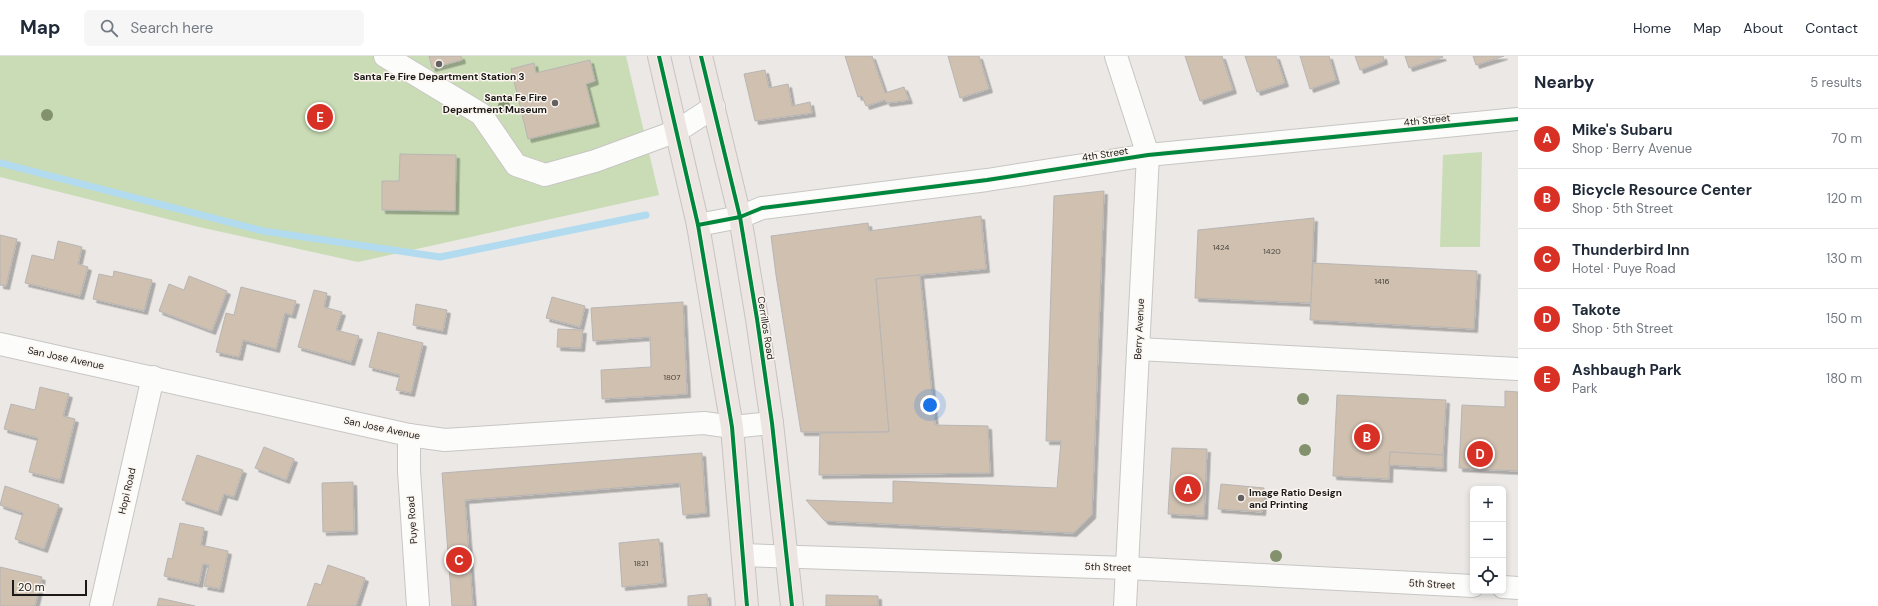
<!DOCTYPE html>
<meta charset="utf-8">
<style>
body{margin:0;font-family:"DM Sans",sans-serif;background:#f6f6f7;color:#1f2937}
.controls{position:absolute;right:12px;bottom:12px;display:grid;overflow:hidden;border-radius:6px;box-shadow:0 2px 6px #0003}
.controls button{width:36px;height:36px;display:grid;place-items:center;padding:0;border:0;border-bottom:1px solid #e0e1e3;background:#fff;color:#1f2937;font:20px sans-serif}
.scale{position:absolute;left:12px;bottom:10px;width:75px;box-sizing:border-box;padding-left:4px;border:2px solid #1c1a18;border-top:0;font-size:11px;line-height:14px;white-space:nowrap;color:#1c1a18;-webkit-text-stroke:3px #fbf5ef;paint-order:stroke}
.you{position:absolute;left:930px;top:349px;width:14px;height:14px;margin:-10px;border:3px solid #fff;border-radius:50%;background:#1a73e8;box-shadow:0 0 0 6px #1a73e833}
.badge{display:grid;place-items:center;width:26px;height:26px;border-radius:50%;background:#d93025;color:#fff;font-size:13px;font-weight:700}
.pin{position:absolute;translate:-50% -50%;border:2px solid #fff;box-shadow:0 1px 4px #0006}
.list{margin:0;padding:0;list-style:none}
h2{display:flex;justify-content:space-between;align-items:center;height:52px;margin:0;padding:0 16px;font-size:17px}
h2 small{font-size:13px;font-weight:400;color:#747a83}
.list li{display:grid;grid-template-columns:26px 1fr auto;gap:12px;align-items:center;box-sizing:border-box;height:60px;padding:0 16px;border-top:1px solid #e0e1e3}
.list b{display:block;font-size:15px;white-space:nowrap}
.list p{margin:0;font-size:13px;white-space:nowrap;color:#747a83}
.list em{font-size:13px;font-style:normal;color:#747a83}
.icon{flex:none;width:22px;height:22px;fill:none;stroke:currentColor;stroke-width:2;stroke-linecap:round;stroke-linejoin:round}
.map{position:relative;flex:none;width:1518px;height:550px;overflow:hidden}
header{display:flex;align-items:center;gap:24px;box-sizing:border-box;height:56px;padding:0 20px;background:#fff;border-bottom:1px solid #e0e1e3}
header strong{font-size:19px}
nav{display:flex;gap:22px;margin-inline-start:auto;font-size:14px}
.search{width:280px;height:36px;background:#f6f6f7;display:flex;align-items:center;gap:10px;box-sizing:border-box;padding:0 14px;border-radius:6px;color:#747a83;font-size:15px}
main{display:flex}
aside{flex:1;background:#fff}
.map>svg:first-child{display:block}
.green{fill:#c9dcb5}
.lines{fill:none;stroke-linecap:round;stroke-linejoin:round}
.stream{stroke:#b2dbf0;stroke-width:7}
.building{fill:#cfc0b0;stroke:#b8b5b4;filter:url(#shadow)}
.minor-casing{stroke:#c8c6c4;stroke-width:24}
.major-casing{stroke:#c6c5c3;stroke-width:24}
.minor{stroke:#fcfcfb;stroke-width:22}
.major{stroke:#ede5e2;stroke-width:22}
.cycleway-casing{stroke:#fbf5ef;stroke-width:6}
.cycleway{stroke:#00873e;stroke-width:4}
.tree{fill:#83916c}
.poi-dot{fill:#646260;stroke:#fbf5ef;stroke-width:1.5}
.labels{text-anchor:middle;dominant-baseline:central;stroke-width:3;stroke-linejoin:round;paint-order:stroke}
.number-label{font-size:8px;fill:#49443e}
.poi-label{font-size:10px;font-weight:bold;fill:#1c1a18;stroke:#fbf5ef}
.street-label{font-size:10px;fill:#1c1a18;stroke:#fbf5ef}
</style>
<header>
<strong>Map</strong>
<div class="search"><svg class="icon" aria-label="search" viewBox="0 0 24 24"><circle cx="10" cy="10" r="6"/><path d="M15 15l6 6"/></svg>Search here</div>
<nav><a>Home</a><a>Map</a><a>About</a><a>Contact</a></nav>
</header>
<main>
<div class="map">
<svg width="1518" height="550" viewBox="0 0 1518 550">
<defs>
<filter id="shadow"><feDropShadow dx="3.5" dy="3.5" stdDeviation="0" flood-color="#0004"/></filter>
</defs>
<rect width="100%" height="100%" fill="#ebe8e5"/>
<!-- green -->
<g class="green">
<path d="M0,0H626L659,139L358,206L199,171L0,121Z"/>
<path d="M1482,96L1480,191H1440L1443,99Z"/>
</g>
<g class="lines">
<!-- stream -->
<path class="stream" d="M0,107L263,175L440,201L646,159"/>
</g>
<!-- building -->
<g class="building">
<path d="M429,0H461L462,4L432,12Z"/>
<path d="M845,0H872L885,37L904,31L909,44L887,47L885,44L866,50L862,40L858,41Z"/>
<path d="M948,0H979L989,33L960,42Z"/>
<path d="M1185,0H1222L1233,34L1200,45Z"/>
<path d="M1245,0H1276L1285,27L1257,36Z"/>
<path d="M1300,0H1329L1336,24L1310,33Z"/>
<path d="M1355,0H1383L1384,5L1360,14Z"/>
<path d="M1405,0H1442L1443,1L1409,12Z"/>
<path d="M1473,0H1504L1476,9Z"/>
<path d="M590,4L595,25L586,28L596,67L528,83L511,13L534,7L536,17Z"/>
<path d="M765,14L769,32L788,28L792,50L810,46L812,57L755,65L744,18Z"/>
<path d="M400,98L456,99L455,155L382,154V125H399Z"/>
<path d="M1104,135L1092,459L1073,477L825,465L806,444L893,447V425L1057,432L1061,385H1046L1054,140Z"/>
<path d="M981,160L986,213L876,223L889,376H801L776,219L771,180L868,167L869,175Z"/>
<path d="M1314,162L1311,247L1195,242L1198,174Z"/>
<path d="M0,179L17,183L6,230L0,229Z"/>
<path d="M58,185L82,191L78,208L88,211L80,240L25,227L32,199L54,204Z"/>
<path d="M1313,207L1477,215L1474,273L1310,264Z"/>
<path d="M114,215L152,224L144,255L93,243L99,218L113,221Z"/>
<path d="M920,219L935,369L988,370L990,417L819,419L820,377L889,376L876,223Z"/>
<path d="M189,220L227,235L212,275L159,255L169,228L184,234Z"/>
<path d="M241,231L296,245L292,259L285,257L276,293L243,284L239,301L216,296L226,257L234,259Z"/>
<path d="M314,234L327,237L324,251L342,256L336,274L359,280L351,306L298,291Z"/>
<path d="M552,241L585,250L580,271L546,262Z"/>
<path d="M683,246L687,338L602,343L601,314L651,311L650,281L593,285L591,252Z"/>
<path d="M416,248L447,254L443,275L413,269Z"/>
<path d="M558,273L583,274L581,292L557,291Z"/>
<path d="M378,276L423,287L411,337L396,334L400,319L369,311Z"/>
<path d="M40,331L69,338L63,360L75,363L60,424L29,416L38,382L4,373L11,348L35,354Z"/>
<path d="M1505,335L1518,336V415L1459,412L1462,349L1505,351Z"/>
<path d="M1337,339L1446,344L1443,399L1390,396L1389,423L1333,420Z"/>
<path d="M264,391L294,403L286,424L255,412Z"/>
<path d="M1172,392L1207,393L1204,460L1168,458Z"/>
<path d="M1390,396L1443,399V412L1389,409Z"/>
<path d="M702,397L706,457L683,459L680,427L465,444L473,550H452L442,417Z"/>
<path d="M197,399L243,414L234,441L224,438L218,456L182,444Z"/>
<path d="M353,426L354,475L323,476L322,427Z"/>
<path d="M1221,428L1264,432L1262,456L1218,453Z"/>
<path d="M5,430L59,449L44,493L15,483L23,457L0,449Z"/>
<path d="M180,467L204,472L201,489L228,495L220,533L204,530L209,509L203,508L199,528L164,520L168,502L172,503Z"/>
<path d="M659,483L663,527L622,531L619,487Z"/>
<path d="M328,509L365,522L356,550H307L315,527L321,529Z"/>
<path d="M0,511L42,521L35,550H0Z"/>
<path d="M707,538L708,550H688V540Z"/>
<path d="M826,539L878,540V550H826Z"/>
<path d="M159,542L195,550H157Z"/>
</g>
<g class="lines">
<defs>
<g id="minor">
<path d="M385,0L481,58L516,109L545,119L595,105L677,75L714,51"/>
<path d="M1116,0L1148,99L1125,550"/>
<path d="M698,169L740,161L762,152L987,124L1148,99L1518,63"/>
<path d="M0,288L409,379L445,384L704,367L732,371L772,367"/>
<path d="M1138,293L1518,313"/>
<path d="M409,379V415L418,550"/>
<path d="M743,499L1127,512L1473,530"/>
<path d="M1503,531L1518,532"/>
<path d="M101,550L153,321"/>
</g>
<g id="major">
<path d="M659,0L698,169L732,371L747,550"/>
<path d="M701,0L740,161L757,263L772,367L792,550"/>
</g>
</defs>
<!-- minor casing -->
<use href="#minor" class="minor-casing"/>
<!-- major casing -->
<use href="#major" class="major-casing"/>
<!-- minor -->
<use href="#minor" class="minor"/>
<!-- major -->
<use href="#major" class="major"/>
<defs>
<g id="cycleway">
<path d="M659,0L698,169L732,371L747,550"/>
<path d="M701,0L740,161L757,263L772,367L792,550"/>
<path d="M698,169L740,161L762,152L987,124L1148,99L1518,63"/>
</g>
</defs>
<!-- cycleway casing -->
<use href="#cycleway" class="cycleway-casing"/>
<!-- cycleway -->
<use href="#cycleway" class="cycleway"/>
</g>
<!-- trees -->
<g class="tree">
<circle cx="504" cy="50" r="6"/>
<circle cx="47" cy="59" r="6"/>
<circle cx="1303" cy="343" r="6"/>
<circle cx="1305" cy="394" r="6"/>
<circle cx="1276" cy="500" r="6"/>
</g>
<!-- markers -->
<g class="poi-dot">
<circle cx="439" cy="8" r="4"/>
<circle cx="555" cy="47" r="4"/>
<circle cx="1241" cy="442" r="4"/>
</g>
<g class="labels">
<!-- number labels -->
<g class="number-label">
<text x="1221" y="191">1424</text>
<text x="1272" y="195">1420</text>
<text x="1382" y="225">1416</text>
<text x="672" y="321">1807</text>
<text x="641" y="507">1821</text>
</g>
<!-- poi labels -->
<g class="poi-label">
<text x="439" y="20">Santa Fe Fire Department Station 3</text>
<text x="547" y="41" text-anchor="end">Santa Fe Fire<tspan x="547" dy="12">Department Museum</tspan></text>
<text x="1249" y="436" text-anchor="start">Image Ratio Design<tspan x="1249" dy="12">and Printing</tspan></text>
</g>
<!-- street labels -->
<g class="street-label">
<text transform="translate(1427 64) rotate(-6)">4th Street</text>
<text transform="translate(1105 98) rotate(-9)">4th Street</text>
<text transform="translate(766 272) rotate(81)">Cerrillos Road</text>
<text transform="translate(1139 273) rotate(-87)">Berry Avenue</text>
<text transform="translate(66 302) rotate(12)">San Jose Avenue</text>
<text transform="translate(382 372) rotate(12)">San Jose Avenue</text>
<text transform="translate(127 435) rotate(-77)">Hopi Road</text>
<text transform="translate(412 464) rotate(-94)">Puye Road</text>
<text transform="translate(1108 511) rotate(2)">5th Street</text>
<text transform="translate(1432 528) rotate(3)">5th Street</text>
</g>
</g>
</svg>
<div class="controls">
<button>+</button>
<button>−</button>
<button><svg class="icon" aria-label="locate" viewBox="0 0 24 24"><circle cx="12" cy="12" r="6"/><path d="M12 2v4M12 18v4M2 12h4M18 12h4"/></svg></button>
</div>
<div class="scale">20 m</div>
<div class="you"></div>
<div class="pin badge" style="left:1188px;top:433px">A</div>
<div class="pin badge" style="left:1367px;top:381px">B</div>
<div class="pin badge" style="left:459px;top:504px">C</div>
<div class="pin badge" style="left:1480px;top:398px">D</div>
<div class="pin badge" style="left:320px;top:61px">E</div>
</div>
<aside>
<h2>Nearby<small>5 results</small></h2>
<ul class="list">
<li><span class="badge">A</span><div><b>Mike's Subaru</b><p>Shop · Berry Avenue</p></div><em>70 m</em></li>
<li><span class="badge">B</span><div><b>Bicycle Resource Center</b><p>Shop · 5th Street</p></div><em>120 m</em></li>
<li><span class="badge">C</span><div><b>Thunderbird Inn</b><p>Hotel · Puye Road</p></div><em>130 m</em></li>
<li><span class="badge">D</span><div><b>Takote</b><p>Shop · 5th Street</p></div><em>150 m</em></li>
<li><span class="badge">E</span><div><b>Ashbaugh Park</b><p>Park</p></div><em>180 m</em></li>
</ul>
</aside>
</main>
